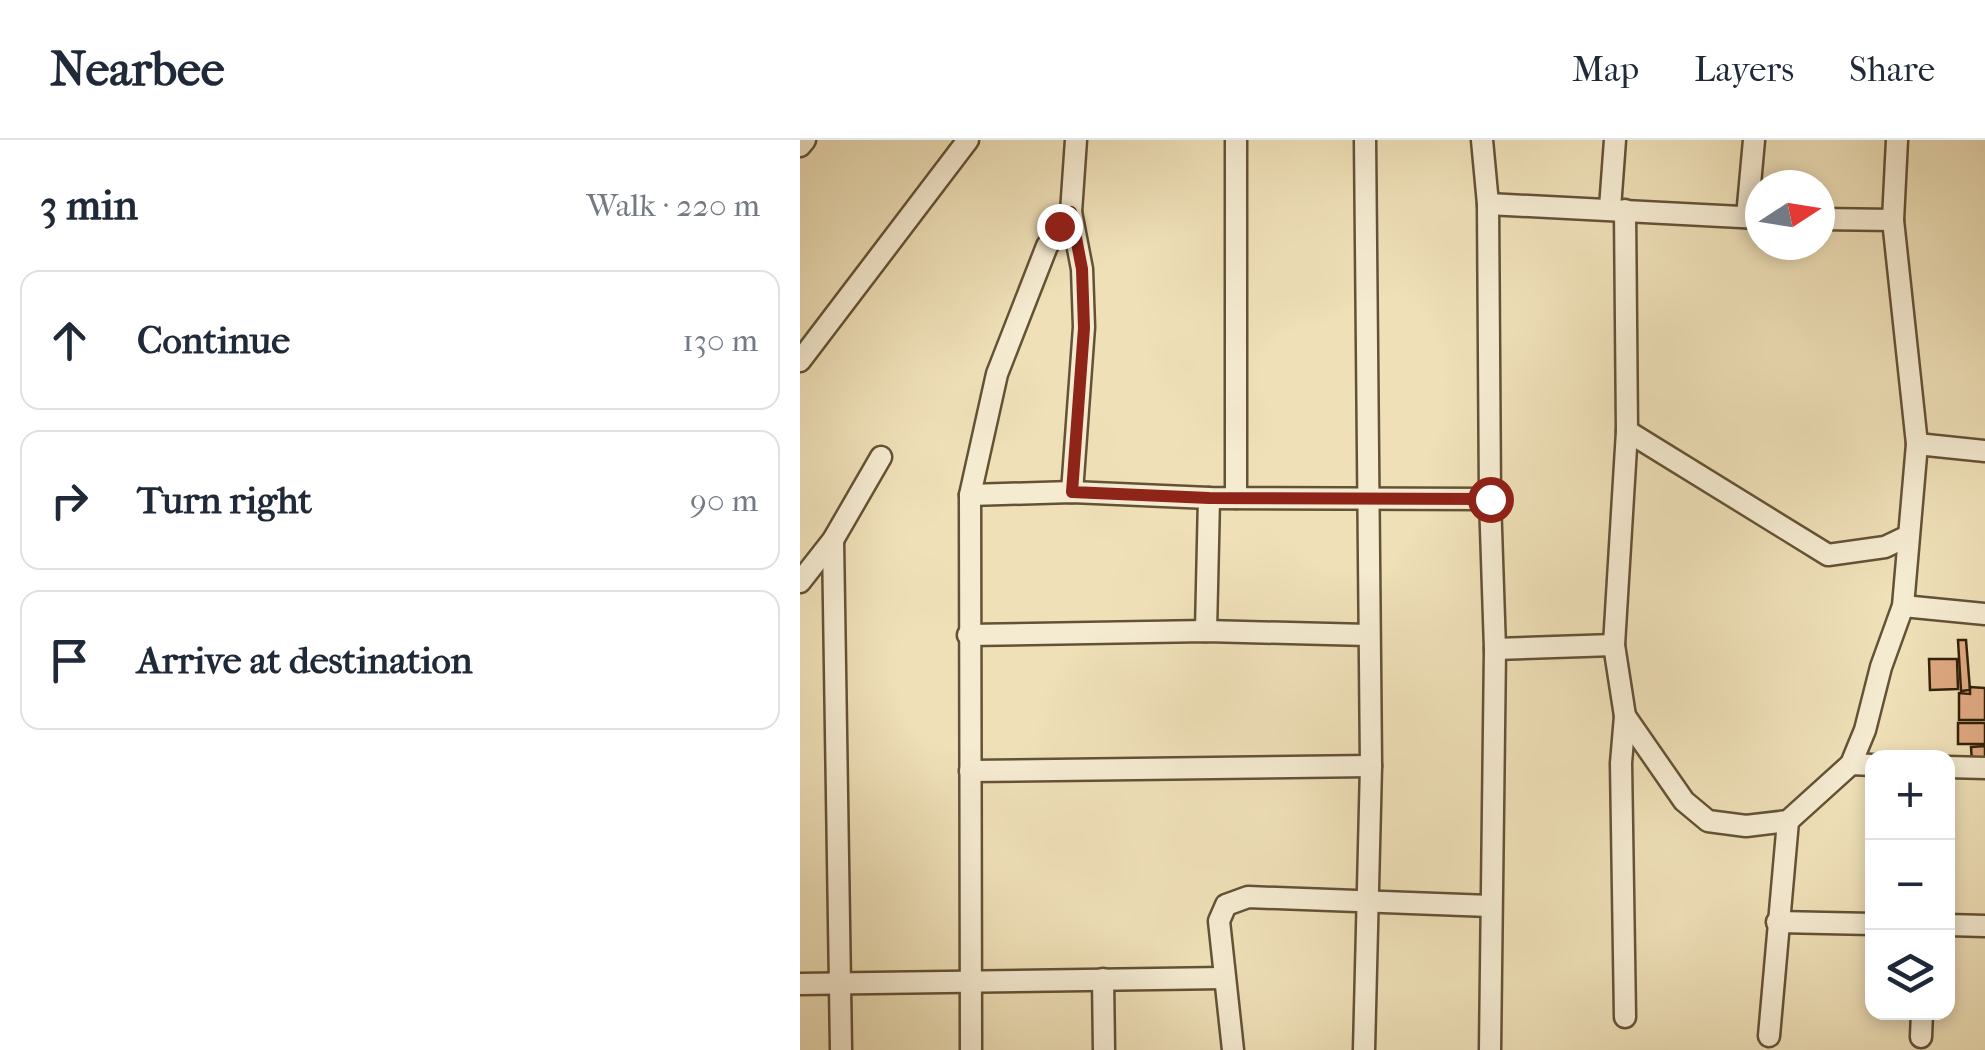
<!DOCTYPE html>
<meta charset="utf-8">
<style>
body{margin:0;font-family:"IM FELL French Canon",serif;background:#f6f6f7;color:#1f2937}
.controls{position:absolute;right:30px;bottom:30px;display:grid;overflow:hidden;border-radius:20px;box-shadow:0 5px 15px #0003}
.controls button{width:90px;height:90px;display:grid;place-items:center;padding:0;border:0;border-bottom:2px solid #e0e1e3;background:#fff;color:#1f2937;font:50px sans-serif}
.compass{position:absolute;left:945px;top:30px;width:90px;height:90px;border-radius:50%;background:#fff;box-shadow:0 5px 15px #0003;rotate:78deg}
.stop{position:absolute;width:30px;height:30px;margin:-22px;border:8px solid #8f2418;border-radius:50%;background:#fff}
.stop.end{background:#8f2418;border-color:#fff;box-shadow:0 2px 10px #0008}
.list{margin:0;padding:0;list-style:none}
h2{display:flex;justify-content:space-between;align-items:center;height:130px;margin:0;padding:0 40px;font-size:42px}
h2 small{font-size:32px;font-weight:400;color:#747a83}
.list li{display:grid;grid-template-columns:65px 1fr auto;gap:30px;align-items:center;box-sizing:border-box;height:140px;margin:0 20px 20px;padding:0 20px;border:2px solid #e0e1e3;border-radius:20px}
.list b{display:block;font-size:38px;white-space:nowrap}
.list em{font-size:32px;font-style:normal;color:#747a83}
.icon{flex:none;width:55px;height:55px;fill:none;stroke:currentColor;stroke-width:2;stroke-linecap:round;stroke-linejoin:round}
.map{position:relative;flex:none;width:1185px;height:910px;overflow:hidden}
header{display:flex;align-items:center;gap:60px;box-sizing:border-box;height:140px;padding:0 50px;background:#fff;border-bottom:2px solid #e0e1e3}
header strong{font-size:48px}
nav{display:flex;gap:55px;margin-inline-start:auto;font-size:35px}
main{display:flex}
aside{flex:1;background:#fff}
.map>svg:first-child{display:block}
.building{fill:#dea881;stroke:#352209;stroke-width:2.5}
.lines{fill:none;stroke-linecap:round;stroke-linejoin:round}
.minor-casing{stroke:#645235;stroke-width:25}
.minor{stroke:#f5ebd1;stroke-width:20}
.route{stroke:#8f2418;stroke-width:12}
</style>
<header>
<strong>Nearbee</strong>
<nav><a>Map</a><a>Layers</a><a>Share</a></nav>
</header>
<main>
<aside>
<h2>3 min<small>Walk · 220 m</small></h2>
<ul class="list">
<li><svg class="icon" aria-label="ahead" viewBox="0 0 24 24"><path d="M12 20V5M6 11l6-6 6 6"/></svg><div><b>Continue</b></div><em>130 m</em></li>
<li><svg class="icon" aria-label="right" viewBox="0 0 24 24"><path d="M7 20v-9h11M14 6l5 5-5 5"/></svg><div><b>Turn right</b></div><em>90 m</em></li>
<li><svg class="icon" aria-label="arrive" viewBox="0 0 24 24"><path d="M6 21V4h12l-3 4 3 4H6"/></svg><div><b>Arrive at destination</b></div></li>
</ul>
</aside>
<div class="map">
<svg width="1185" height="910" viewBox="0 0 1185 910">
<rect width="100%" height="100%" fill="#efe0b8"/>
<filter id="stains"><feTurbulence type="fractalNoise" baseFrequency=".002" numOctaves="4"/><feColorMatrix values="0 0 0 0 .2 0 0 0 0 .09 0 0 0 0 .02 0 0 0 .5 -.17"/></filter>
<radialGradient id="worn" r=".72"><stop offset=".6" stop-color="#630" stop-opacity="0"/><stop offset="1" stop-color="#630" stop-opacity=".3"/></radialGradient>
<!-- building -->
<g class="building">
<path d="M1158,500H1166L1170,550L1161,551Z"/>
<path d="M1129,519H1157L1158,549L1130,550Z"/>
<path d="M1170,547L1185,548V580H1159V553L1170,554Z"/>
<rect x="1158" y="583" width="27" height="21"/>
<path d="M1185,606V622L1172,623L1171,607Z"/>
</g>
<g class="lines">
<defs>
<g id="minor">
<path d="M682,0L688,64L690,359L695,509L690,910"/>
<path d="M0,6L5,0"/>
<path d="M688,64L960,78"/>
<path d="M810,68L815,0"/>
<path d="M825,70L827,291L814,505L825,576L821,623L825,877"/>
<path d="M947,77L954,0"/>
<path d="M1020,79L1093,80"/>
<path d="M0,221L168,0"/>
<path d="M827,291L1028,415L1085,407L1108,396"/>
<path d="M1117,304L1185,311"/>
<path d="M272,352L284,187L282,129L271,72L276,0"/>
<path d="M170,355L272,352L409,358L690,359"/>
<path d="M436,358V0"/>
<path d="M33,400L41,910"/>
<path d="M0,442L33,400L81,317"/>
<path d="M1103,466L1185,474"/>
<path d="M406,491L409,358"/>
<path d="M168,495L406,491L568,495"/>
<path d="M695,509L814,505"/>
<path d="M825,576L884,661L908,681L946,686L988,681L1051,624L1065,590L1081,527L1103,466L1117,304L1093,80L1097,0"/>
<path d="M1051,624L1072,625"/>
<path d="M1148,627L1185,628"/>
<path d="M170,631L571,626"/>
<path d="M977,782L1072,784"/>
<path d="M1148,785L1185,786"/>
<path d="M303,839L304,910"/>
<path d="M0,844L424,838"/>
<path d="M969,896L988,681"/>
<path d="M1121,897L1122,872"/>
<path d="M171,910L170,355L197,234L247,106L271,72"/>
<path d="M433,910L419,781L426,765L448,757L690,766"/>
<path d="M564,910L571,626L565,0"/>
</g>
</defs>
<!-- minor casing -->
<use href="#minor" class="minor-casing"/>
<!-- minor -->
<use href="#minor" class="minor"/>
</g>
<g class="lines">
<!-- route -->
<path class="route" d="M259,86L271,72L282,129L284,188L272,352L409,358L690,359"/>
</g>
<rect width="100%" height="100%" filter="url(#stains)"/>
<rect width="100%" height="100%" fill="url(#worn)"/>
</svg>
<div class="controls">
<button>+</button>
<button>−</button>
<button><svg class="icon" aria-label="layers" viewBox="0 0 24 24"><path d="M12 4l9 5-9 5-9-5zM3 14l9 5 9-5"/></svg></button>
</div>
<svg class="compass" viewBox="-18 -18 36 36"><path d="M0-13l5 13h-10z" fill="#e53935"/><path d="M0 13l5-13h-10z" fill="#747a83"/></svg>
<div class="stop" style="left:690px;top:359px"></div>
<div class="stop end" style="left:259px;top:86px"></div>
</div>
</main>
